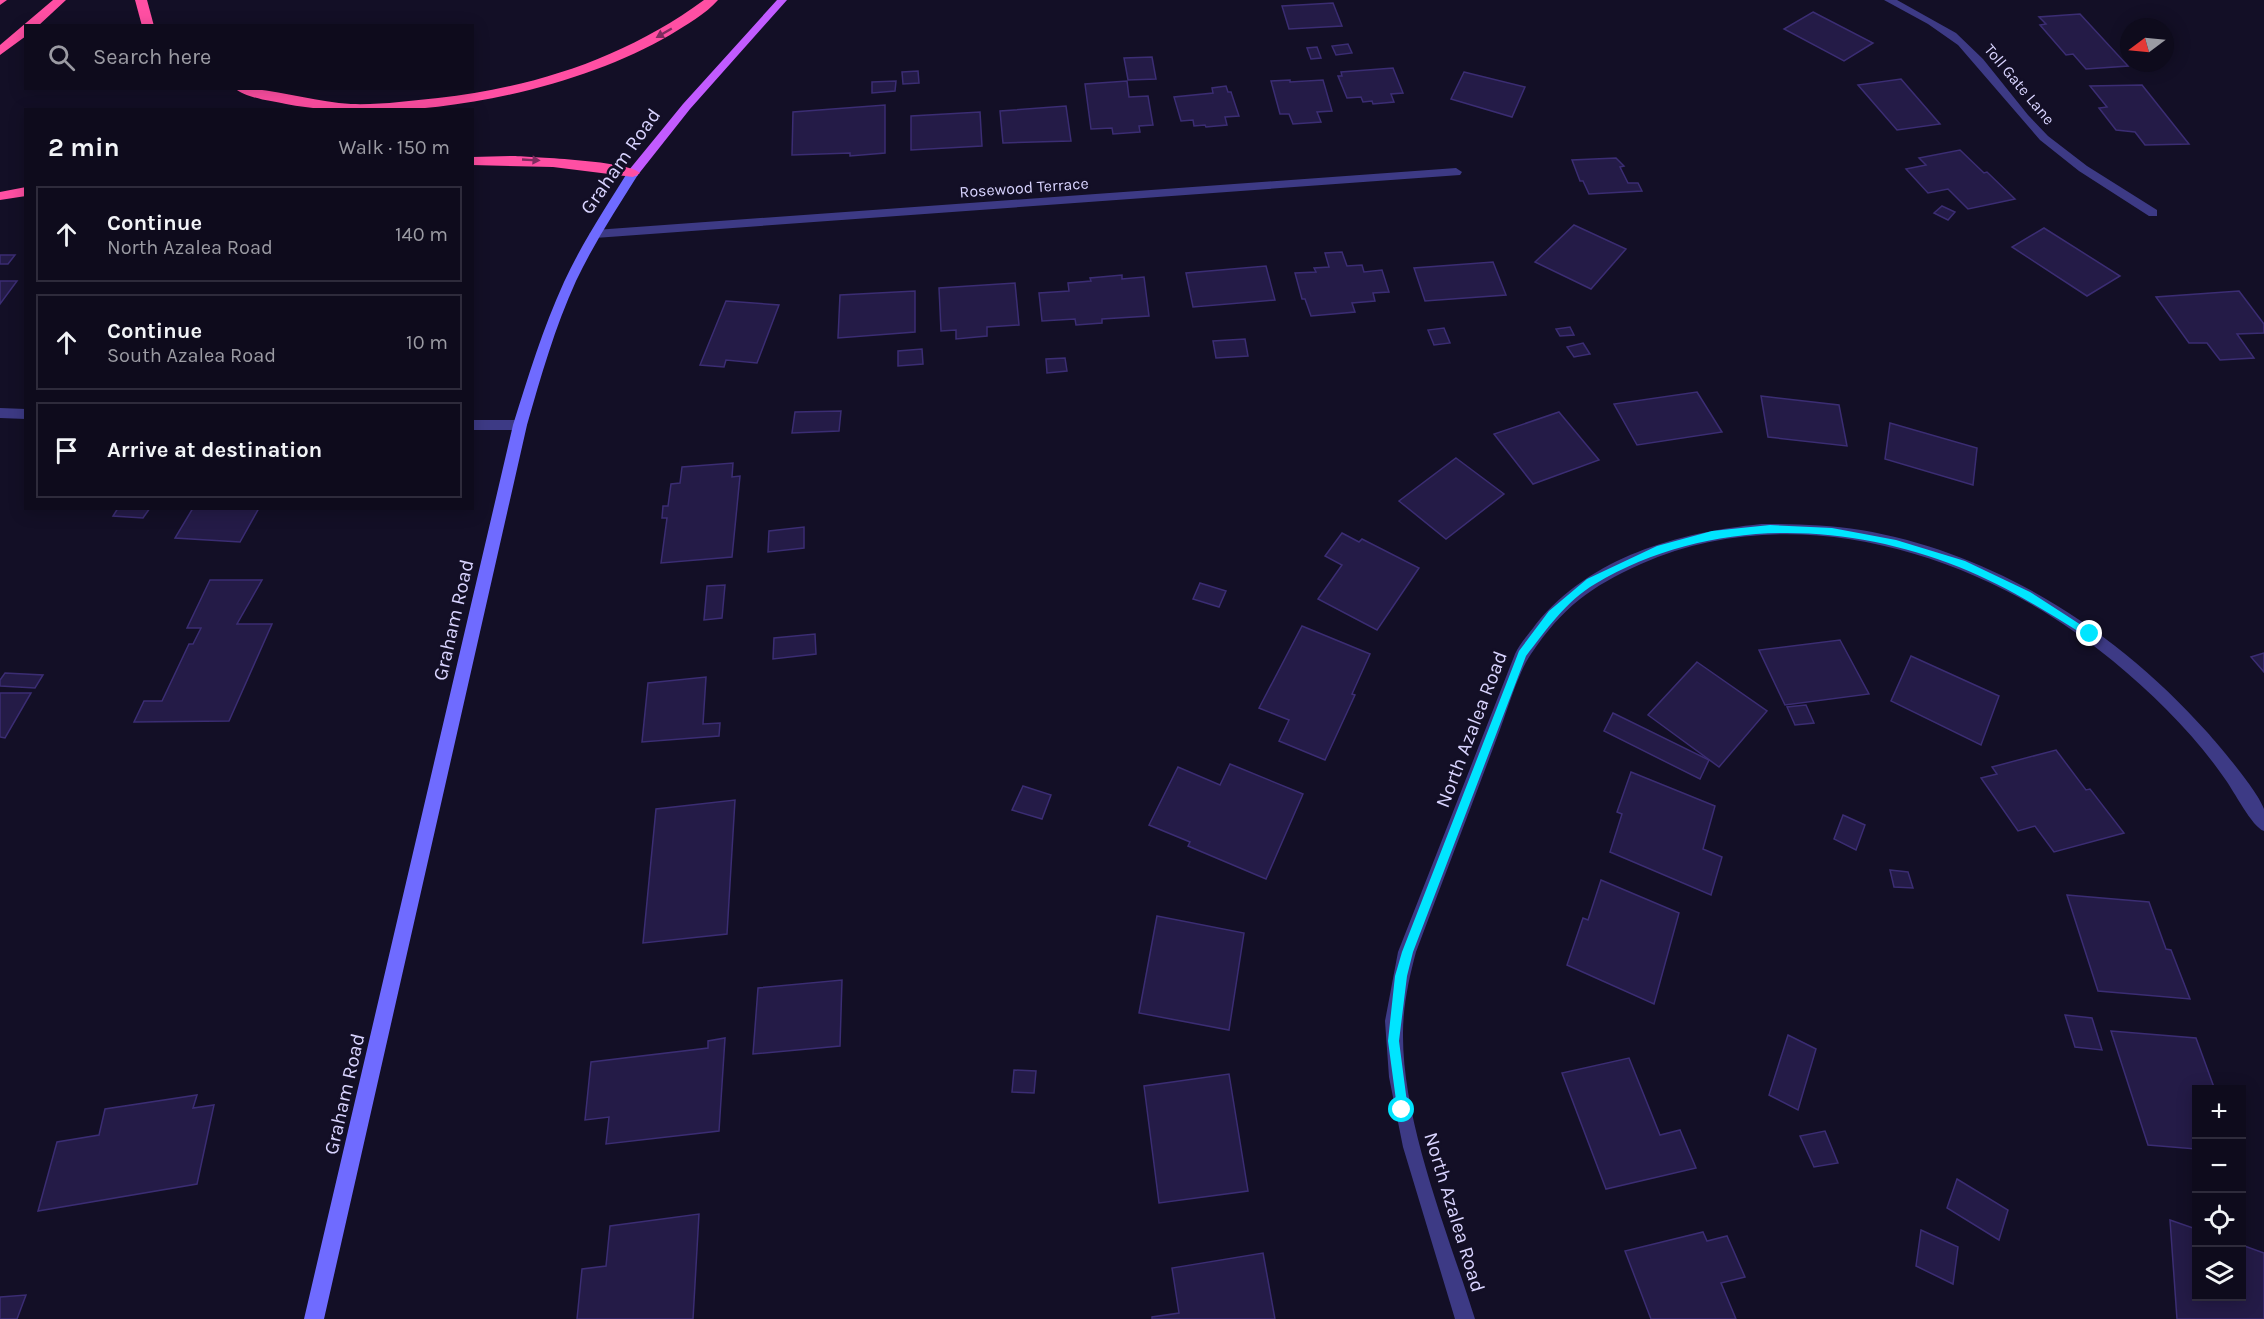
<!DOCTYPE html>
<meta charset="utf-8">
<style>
body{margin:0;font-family:Karla,sans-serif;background:#171425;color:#f1f3f6}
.controls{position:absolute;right:18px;bottom:18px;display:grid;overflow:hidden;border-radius:0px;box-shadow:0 3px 15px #0003}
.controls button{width:54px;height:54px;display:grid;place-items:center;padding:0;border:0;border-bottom:2px solid #2e2b3b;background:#0e0b1c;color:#f1f3f6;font:30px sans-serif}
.compass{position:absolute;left:2120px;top:18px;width:54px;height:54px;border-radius:50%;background:#0e0b1c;box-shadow:0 3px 15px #0003;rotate:254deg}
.stop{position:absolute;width:18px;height:18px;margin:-14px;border:4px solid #00e5ff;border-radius:50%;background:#fff}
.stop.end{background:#00e5ff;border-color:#fff;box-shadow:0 2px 6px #0008}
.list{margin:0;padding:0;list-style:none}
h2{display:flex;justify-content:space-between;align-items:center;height:78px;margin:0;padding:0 24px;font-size:26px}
h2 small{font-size:20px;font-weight:400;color:#9b9ba3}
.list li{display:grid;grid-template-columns:39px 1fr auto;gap:18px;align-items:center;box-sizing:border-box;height:96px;margin:0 12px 12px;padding:0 12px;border:2px solid #2e2b3b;border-radius:0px}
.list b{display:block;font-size:22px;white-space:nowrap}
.list p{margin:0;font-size:20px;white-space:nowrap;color:#9b9ba3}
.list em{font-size:20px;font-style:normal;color:#9b9ba3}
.icon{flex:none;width:33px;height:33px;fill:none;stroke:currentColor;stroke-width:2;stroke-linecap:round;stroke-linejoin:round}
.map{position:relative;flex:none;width:2264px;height:1319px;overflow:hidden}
.search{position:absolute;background:#0e0b1c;box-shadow:0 3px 15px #0003;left:24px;top:24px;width:450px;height:66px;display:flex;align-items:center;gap:15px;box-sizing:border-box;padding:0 21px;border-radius:0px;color:#9b9ba3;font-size:22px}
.panel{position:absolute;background:#0e0b1c;box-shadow:0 3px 15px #0003;left:24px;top:108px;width:450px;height:402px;border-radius:0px}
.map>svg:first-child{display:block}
.building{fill:#241b47;stroke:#3b2d73;stroke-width:1.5}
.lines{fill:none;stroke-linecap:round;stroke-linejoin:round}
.minor{fill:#3d3a85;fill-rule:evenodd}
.secondary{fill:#6f6bff;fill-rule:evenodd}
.primary{fill:#c25bff;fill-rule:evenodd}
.motorway{fill:#ff4fa3;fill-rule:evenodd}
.oneway{fill:#7d2c5e}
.route{fill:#00e5ff}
.labels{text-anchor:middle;stroke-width:5;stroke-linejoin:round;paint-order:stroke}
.far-street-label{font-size:16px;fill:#d9d4ff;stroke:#130f26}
.street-label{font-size:20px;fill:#d9d4ff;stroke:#130f26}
</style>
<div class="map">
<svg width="2264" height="1319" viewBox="0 0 2264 1319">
<rect width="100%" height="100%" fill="#130f26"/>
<!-- building -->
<g class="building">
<path d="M1333,3L1342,26L1289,29L1282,6Z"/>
<path d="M1813,12L1873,43L1844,61L1784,29Z"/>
<path d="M2080,14L2128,66L2086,69L2073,54L2066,55L2040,25L2046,24L2039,17Z"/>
<path d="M1348,44L1352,53L1336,55L1332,46Z"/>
<path d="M1317,47L1321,58L1311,59L1307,48Z"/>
<path d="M1152,57L1156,79L1128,80L1124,58Z"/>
<path d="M1393,68L1403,93L1391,94L1394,102L1373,104L1372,101L1363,102L1361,97L1347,98L1338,76H1342L1341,72Z"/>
<path d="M918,71L919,83L903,84L902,72Z"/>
<path d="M1464,72L1525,87L1512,117L1451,99Z"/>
<path d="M1901,79L1940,124L1897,130L1858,85Z"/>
<path d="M1290,80V82L1323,80L1332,111L1317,112L1321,122L1293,124L1289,114H1280L1271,81Z"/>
<path d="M896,81L895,91L872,93V82Z"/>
<path d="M1127,81L1129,97L1148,96L1153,125L1139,126L1140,132L1113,134L1112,128L1091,129L1085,84Z"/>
<path d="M2142,85L2189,144L2145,145L2135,132L2116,130L2099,108L2107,107L2090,86Z"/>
<path d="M1226,86L1228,92H1231L1239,116L1225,117L1227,125L1206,127L1205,125L1194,126L1193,120L1181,121L1174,97L1213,93L1212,88Z"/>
<path d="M885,105V153L850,156V153L792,155L793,112Z"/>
<path d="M1066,106L1071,141L1003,143L1000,111Z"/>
<path d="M980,112L982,146L911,150V116Z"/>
<path d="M1960,150L1984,173L1987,172L2015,199L1968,209L1948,189L1928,193L1906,169L1926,165L1919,158Z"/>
<path d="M1616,158L1624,166L1620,167L1628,183H1638L1642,191L1589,194L1583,181H1580L1572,160Z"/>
<path d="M1942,206L1955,212L1948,220L1934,213Z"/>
<path d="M1574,225L1626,249L1591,289L1535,262Z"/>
<path d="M2044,228L2120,276L2087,296L2012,247Z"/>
<path d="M1342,252L1347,266L1362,265L1364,272L1382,270L1389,292L1373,293L1375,301L1352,303L1355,312L1311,316L1305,299H1302L1295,273L1316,272L1314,268L1329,267L1325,253Z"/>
<path d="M0,255H15L8,264H0Z"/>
<path d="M1493,262L1506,295L1425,301L1414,268Z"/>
<path d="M1266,266L1275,300L1193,307L1186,273Z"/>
<path d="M1122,275V279L1144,277L1149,316L1102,319V323L1076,325L1075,319L1042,321L1039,293L1069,291L1068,283L1091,281L1090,278Z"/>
<path d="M0,281H17L0,304Z"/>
<path d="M1015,283L1019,325L987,327V336L956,339V330L941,331L939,288Z"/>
<path d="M915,291V332L838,338L840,295Z"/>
<path d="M2239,291L2264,324V333L2237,334L2254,358L2220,360L2207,343H2189L2156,297Z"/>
<path d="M726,301L779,305L757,363L726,360L724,367L700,365Z"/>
<path d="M1570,327L1574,335L1560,336L1556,329Z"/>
<path d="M1444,328L1450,343L1434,345L1428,330Z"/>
<path d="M1245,339L1248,356L1216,358L1213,341Z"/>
<path d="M1583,343L1590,354L1574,357L1567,347Z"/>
<path d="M922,349L923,364L898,366V351Z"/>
<path d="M1065,358L1067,371L1047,373L1046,359Z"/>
<path d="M1697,392L1722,432L1637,445L1614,404Z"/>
<path d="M1761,396L1839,405L1847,446L1768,437Z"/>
<path d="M841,411L839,431L792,433L795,412Z"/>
<path d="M1559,412L1599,460L1533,484L1494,434Z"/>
<path d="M1890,423L1977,448L1973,485L1885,459Z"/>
<path d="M1456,458L1504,494L1446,539L1399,501Z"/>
<path d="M733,463L732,477L740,476L732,557L661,563L667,518H662L663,506H668L671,484L680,483L682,467Z"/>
<path d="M118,508H150L143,518L113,516Z"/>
<path d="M193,508H259L240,542L175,538Z"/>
<path d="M804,527V548L768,552L769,531Z"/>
<path d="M1342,533L1359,542L1362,539L1419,568L1377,630L1318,599L1342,565L1325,556Z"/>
<path d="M210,580H262L237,624H272L229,721L134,722L144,701H162L189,644H193L201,628H187Z"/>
<path d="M1200,583L1226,591L1219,607L1193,599Z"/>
<path d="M725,585L722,618L704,620L707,586Z"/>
<path d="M1302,626L1370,654L1352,694L1355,695L1325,760L1279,741L1289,720L1259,708Z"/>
<path d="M815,634L816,654L773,659L774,638Z"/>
<path d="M1840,640L1869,694L1785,705L1759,650Z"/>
<path d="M2264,653V672L2251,657Z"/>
<path d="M1911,656L1999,696L1981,745L1891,701Z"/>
<path d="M1697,662L1767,711L1719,767L1648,715Z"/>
<path d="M5,673L43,675L35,688L0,686V680Z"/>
<path d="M706,677L703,724L720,723L719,736L642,742L648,683Z"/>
<path d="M0,693H31L5,738L0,737Z"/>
<path d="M1806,705L1814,723L1795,725L1787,707Z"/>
<path d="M1613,713L1709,760L1700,779L1604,731Z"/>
<path d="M2056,750L2086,790L2090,789L2124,833L2054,852L2035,826L2018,831L1981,778L1997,774L1992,767Z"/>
<path d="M1230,764L1303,794L1266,879L1188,846L1190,842L1149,825L1178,767L1220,785Z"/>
<path d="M1631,772L1715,806L1703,849L1722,857L1711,895L1610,852L1622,814L1617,812Z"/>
<path d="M1023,786L1051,795L1042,819L1012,810Z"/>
<path d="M735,800L727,934L643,943L656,809Z"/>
<path d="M1843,815L1865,825L1856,850L1834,839Z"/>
<path d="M1890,870L1908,872L1913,888L1894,887Z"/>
<path d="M1601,880L1679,913L1654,1004L1567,965L1583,918L1588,920Z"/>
<path d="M2067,895L2149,902L2166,949L2171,950L2190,999L2098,991Z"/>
<path d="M1157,916L1244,933L1229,1030L1139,1013Z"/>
<path d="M842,980L840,1046L753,1054L758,988Z"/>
<path d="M2065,1015L2092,1018L2102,1050L2075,1047Z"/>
<path d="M2111,1031L2196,1038L2215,1090H2196V1149L2148,1145Z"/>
<path d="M1788,1035L1816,1049L1798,1110L1769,1095Z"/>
<path d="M725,1038L719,1131L606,1144L609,1117L585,1120L591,1062L708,1048V1041Z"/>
<path d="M1629,1058L1660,1135L1680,1130L1696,1168L1606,1189L1562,1073Z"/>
<path d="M1014,1070L1036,1071L1034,1093L1012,1092Z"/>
<path d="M1229,1074L1248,1191L1159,1203L1144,1086Z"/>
<path d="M197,1095L193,1108L214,1105L197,1184L38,1211L57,1142L99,1135L105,1109Z"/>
<path d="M1825,1131L1838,1163L1814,1167L1800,1136Z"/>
<path d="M1957,1179L2008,1210L1999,1240L1947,1208Z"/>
<path d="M699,1214L693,1319H577L582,1269L606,1266L610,1226Z"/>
<path d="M2170,1220L2196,1229V1296H2242V1245L2264,1253V1319H2177Z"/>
<path d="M1921,1230L1958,1247L1953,1284L1916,1266Z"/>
<path d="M1703,1232L1707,1241L1727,1236L1745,1277L1721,1283L1736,1319H1651L1625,1251Z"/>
<path d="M1263,1253L1275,1319H1152V1317L1179,1313L1172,1268Z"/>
<path d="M26,1295L17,1319H0V1297Z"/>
</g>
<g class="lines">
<!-- minor -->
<g class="minor">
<path d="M1884,0H1897L1956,33L1983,59L2028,115L2048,136L2087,166L2157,210V216H2149L2079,171L2040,140L1958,45L1928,24Z"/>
<path d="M1456,168L1462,172L1460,175L595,238L589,234L595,230Z"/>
<path d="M0,408L26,409V419L0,418Z"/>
<path d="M472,420H520L527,425L520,430H472Z"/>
<path d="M1761,524C1795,524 1828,525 1861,530C1996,553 2117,631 2207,732C2221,748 2257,790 2264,809C2264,815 2264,825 2264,831C2252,827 2234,791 2225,779C2194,734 2155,696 2113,661C1987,556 1798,494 1641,564C1590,587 1563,607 1531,654C1517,674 1505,719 1495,743C1469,813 1442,882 1416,952C1409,978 1403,1006 1403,1033C1402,1122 1448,1233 1475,1319H1455L1403,1147L1389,1077L1385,1021L1398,952L1515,654C1520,643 1529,634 1536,624C1592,556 1677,533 1761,524Z"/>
</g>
<!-- secondary -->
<path class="secondary" d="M633,169L639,173C617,208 594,243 576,281C555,327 541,376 527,425L324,1319H304L513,425C528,377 543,328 564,282C582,243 606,207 629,170Z"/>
<!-- primary -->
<path class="primary" d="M777,0H787L690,109L637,176H629V170L683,104Z"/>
<!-- motorway -->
<g class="motorway">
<path d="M0,0H7L0,5Z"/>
<path d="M53,0H66L38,26H26V36L0,55V45Z"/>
<path d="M135,0H147L154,26H142Z"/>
<path d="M704,0H718C706,14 686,25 670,35C569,94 402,126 286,104C271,101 246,98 234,88C273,88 312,102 351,104C380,105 409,101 438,98C535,87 625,58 704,0Z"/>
<path d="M513,156C534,157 629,161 640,173L633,177L553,167L472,165V157Z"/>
<path d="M26,187V196L0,200V192Z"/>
</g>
</g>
<!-- one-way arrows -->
<defs><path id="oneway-solid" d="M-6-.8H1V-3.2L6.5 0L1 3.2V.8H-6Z" transform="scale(1.5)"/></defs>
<g class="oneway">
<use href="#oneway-solid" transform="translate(664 33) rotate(150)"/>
<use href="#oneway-solid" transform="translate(531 160) rotate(3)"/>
</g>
<!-- route -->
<path class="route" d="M1770,525L1832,528L1896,540L1965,561L2030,592L2095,634L2094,637H2087C2046,611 2004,585 1959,567C1841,520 1706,518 1595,584C1566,601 1546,630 1526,656L1413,952L1407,976L1399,1041L1408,1110L1406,1115H1398L1388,1041L1395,976L1402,952L1519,651L1549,611L1587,579L1657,546L1712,531Z"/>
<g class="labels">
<!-- far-street labels -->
<g class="far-street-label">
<text transform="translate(2020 84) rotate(50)" y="6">Toll Gate Lane</text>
<text transform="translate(1024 187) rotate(-4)" y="6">Rosewood Terrace</text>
</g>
<!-- street labels -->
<g class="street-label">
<text transform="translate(620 161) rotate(-55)" y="7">Graham Road</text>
<text transform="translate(453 620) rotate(-77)" y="7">Graham Road</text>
<text transform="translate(1471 729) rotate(-69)" y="7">North Azalea Road</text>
<text transform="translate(344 1094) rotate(-77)" y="7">Graham Road</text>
<text transform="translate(1455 1212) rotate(73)" y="7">North Azalea Road</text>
</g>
</g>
</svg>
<div class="controls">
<button>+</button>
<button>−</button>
<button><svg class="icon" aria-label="locate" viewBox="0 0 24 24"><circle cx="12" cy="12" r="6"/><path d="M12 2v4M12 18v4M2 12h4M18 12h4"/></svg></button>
<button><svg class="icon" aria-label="layers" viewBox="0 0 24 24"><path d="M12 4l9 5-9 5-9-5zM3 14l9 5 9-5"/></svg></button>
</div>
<svg class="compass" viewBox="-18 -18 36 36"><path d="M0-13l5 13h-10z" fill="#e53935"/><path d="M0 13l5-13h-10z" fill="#9b9ba3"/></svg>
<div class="stop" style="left:1402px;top:1110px"></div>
<div class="stop end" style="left:2090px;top:634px"></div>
<div class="search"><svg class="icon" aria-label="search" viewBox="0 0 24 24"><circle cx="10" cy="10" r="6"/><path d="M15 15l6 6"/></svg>Search here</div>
<section class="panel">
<h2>2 min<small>Walk · 150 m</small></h2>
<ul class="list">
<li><svg class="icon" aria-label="ahead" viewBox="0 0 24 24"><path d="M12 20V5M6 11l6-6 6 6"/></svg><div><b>Continue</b><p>North Azalea Road</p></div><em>140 m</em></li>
<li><svg class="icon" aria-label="ahead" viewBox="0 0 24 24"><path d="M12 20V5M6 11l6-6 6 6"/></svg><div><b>Continue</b><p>South Azalea Road</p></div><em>10 m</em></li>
<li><svg class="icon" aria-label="arrive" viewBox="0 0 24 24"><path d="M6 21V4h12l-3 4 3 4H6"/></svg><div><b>Arrive at destination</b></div></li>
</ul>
</section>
</div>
